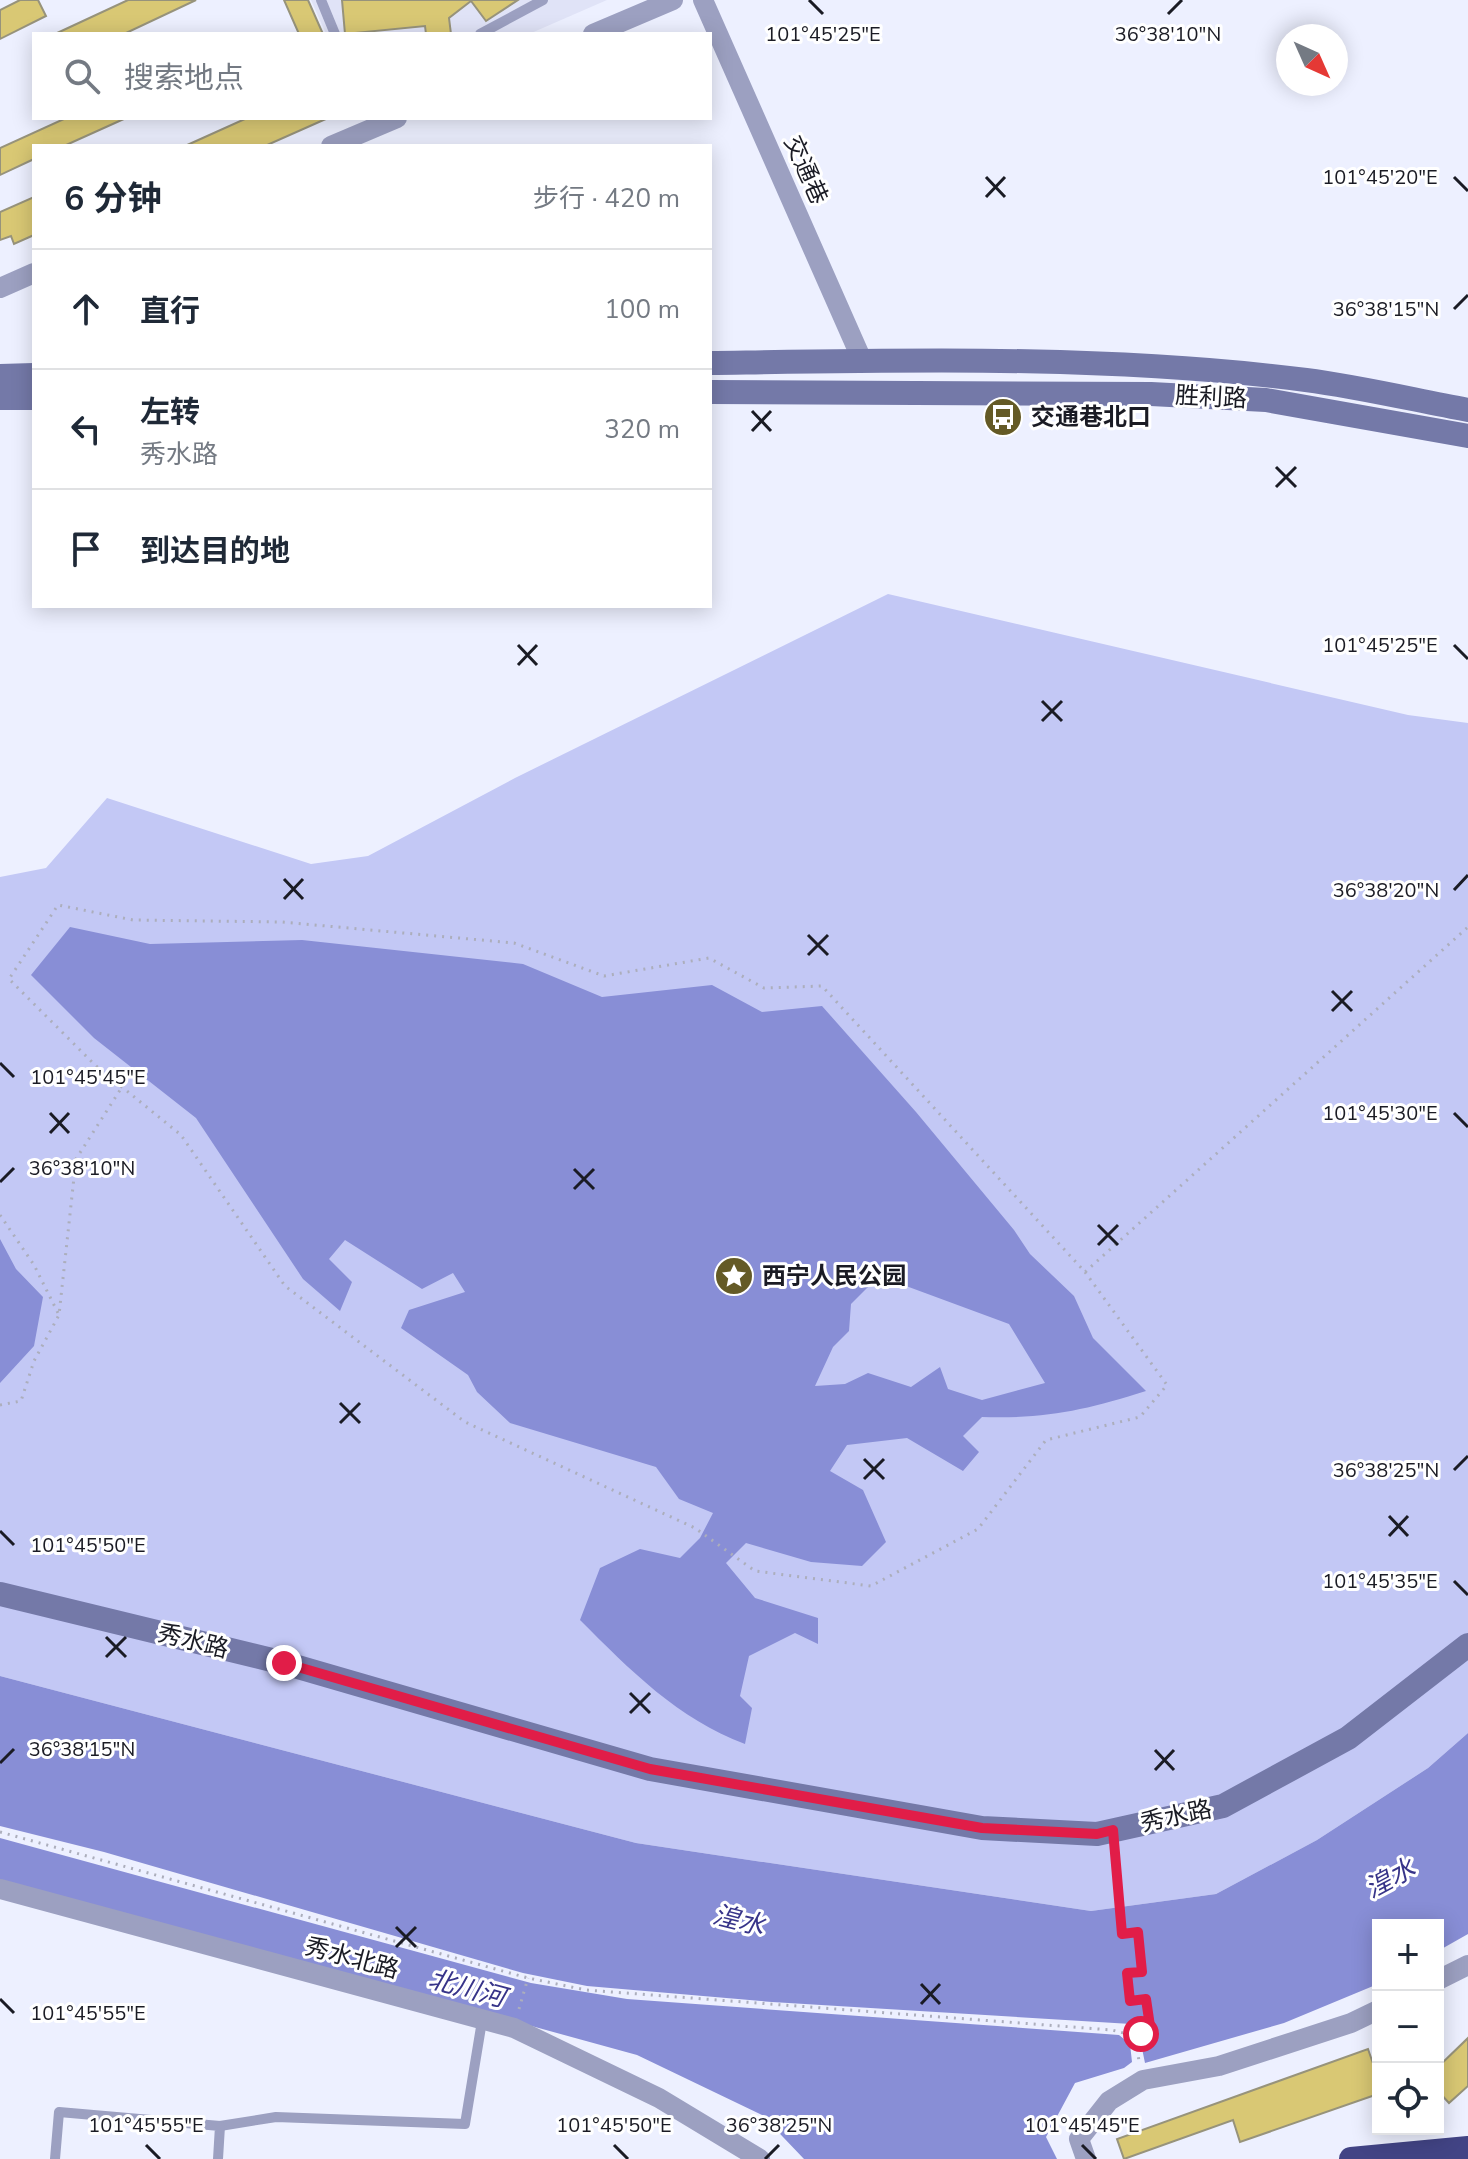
<!DOCTYPE html>
<html lang="zh">
<meta charset="utf-8">
<style>
body{margin:0;font-family:"Nunito Sans","Noto Sans SC",sans-serif;background:#f6f6f7;color:#1f2937}
.controls{position:absolute;right:24px;bottom:24px;display:grid;overflow:hidden;border-radius:0px;box-shadow:0 4px 20px #0003}
.controls button{width:72px;height:72px;display:grid;place-items:center;padding:0;border:0;border-bottom:2px solid #e0e1e3;background:#fff;color:#1f2937;font:40px sans-serif}
.compass{position:absolute;left:1276px;top:24px;width:72px;height:72px;border-radius:50%;background:#fff;box-shadow:0 4px 20px #0003;rotate:135deg}
.stop{position:absolute;width:24px;height:24px;margin:-18px;border:6px solid #e11d48;border-radius:50%;background:#fff}
.stop.end{background:#e11d48;border-color:#fff;box-shadow:0 2px 8px #0008}
.list{margin:0;padding:0;list-style:none}
h2{display:flex;justify-content:space-between;align-items:center;height:104px;margin:0;padding:0 32px;font-size:34px}
h2 small{font-size:26px;font-weight:400;color:#747a83}
.list li{display:grid;grid-template-columns:52px 1fr auto;gap:24px;align-items:center;box-sizing:border-box;height:120px;padding:0 32px;border-top:2px solid #e0e1e3}
.list b{display:block;font-size:30px;white-space:nowrap}
.list p{margin:0;font-size:26px;white-space:nowrap;color:#747a83}
.list em{font-size:26px;font-style:normal;color:#747a83}
.icon{flex:none;width:44px;height:44px;fill:none;stroke:currentColor;stroke-width:2;stroke-linecap:round;stroke-linejoin:round}
.map{position:relative;flex:none;width:1468px;height:2159px;overflow:hidden}
.search{position:absolute;background:#fff;box-shadow:0 4px 20px #0003;left:32px;top:32px;width:680px;height:88px;display:flex;align-items:center;gap:20px;box-sizing:border-box;padding:0 28px;border-radius:0px;color:#747a83;font-size:30px}
.panel{position:absolute;background:#fff;box-shadow:0 4px 20px #0003;left:32px;top:144px;width:680px;height:464px;border-radius:0px}
.map>svg:first-child{display:block}
.built{fill:#e0e3f7}
.green{fill:#c3c8f5}
.water{fill:#888ed6;fill-rule:evenodd}
.building{fill:#d9c874;stroke:#97937b;stroke-width:2}
.lines{fill:none;stroke-linecap:round;stroke-linejoin:round}
.path{stroke:#acaebc;stroke-width:3;stroke-dasharray:2 6;stroke-linecap:butt}
.lane{stroke:#9ca0c1;stroke-width:10}
.street{stroke:#9ca0c1;stroke-width:20}
.secondary{stroke:#7479a8;stroke-width:24}
.highway{stroke:#424485;stroke-width:24}
.route{stroke:#e11d48;stroke-width:10}
.ticks{fill:none;stroke:#1a1b24;stroke-width:3}
.labels{text-anchor:middle;stroke-width:6;stroke-linejoin:round;paint-order:stroke}
.street-label{font-size:24px;fill:#1a1b24;stroke:#fff}
.poi-label{font-size:24px;font-weight:bold;fill:#1a1b24;stroke:#fff;text-anchor:start}
.water-label{font-size:26px;font-style:italic;fill:#373489;stroke:#fff}
.ticks-label{font-size:20px;text-anchor:middle;fill:#1a1b24;stroke:#fff;stroke-width:6;stroke-linejoin:round;paint-order:stroke}
</style>
<div class="map">
<svg width="1468" height="2159" viewBox="0 0 1468 2159">
<rect width="100%" height="100%" fill="#edf0ff"/>
<!-- built -->
<path class="built" d="M311,0H607L529,34H326Z"/>
<!-- green -->
<path class="green" d="M888,594L1408,715L1468,723V1733L1428,1768L1317,1840L1216,1894L1091,1911L636,1843L0,1676V877L46,868L107,798L311,864L368,856L515,778Z"/>
<!-- water -->
<g class="water">
<path d="M70,927L150,944L302,940L523,964L602,997L712,985L762,1012L822,1006L916,1112L1014,1230L1030,1254L1074,1296L1093,1338L1146,1391C1086,1410 1046,1419 982,1417L963,1436L979,1452L963,1471L907,1438L847,1445L830,1471L863,1490L886,1542L862,1566L811,1562L746,1543L726,1563L755,1598L818,1618V1644L795,1633L749,1656L740,1696L752,1708L745,1744C678,1719 630,1670 580,1620L600,1568L640,1549L680,1558L700,1538L713,1513L679,1499L656,1467L510,1423L477,1392L468,1375L401,1328L409,1310L465,1292L453,1273L422,1289L345,1240L329,1259L352,1282L340,1311L303,1279L196,1118L94,1038L31,975ZM879,1276L1009,1324L1045,1383L982,1400L948,1389L940,1367L911,1387L868,1373L845,1384L815,1386L833,1347L849,1331L851,1304Z"/>
<path d="M0,1239L16,1269L43,1297L34,1346L0,1383Z"/>
<path d="M0,1676L636,1843L1091,1911L1216,1894L1317,1840L1428,1768L1468,1733V1934L1438,1951V1925H1378V1984L1284,2023L1145,2063L1138,2029L1131,2024L772,2002L587,1986L523,1973L104,1852L0,1826Z"/>
<path d="M0,1838L531,1983L627,1999L1119,2035L1130,2044L1132,2062L1124,2068L1075,2083L1046,2137L1057,2159H804L762,2115L637,2055L0,1880Z"/>
</g>
<!-- building -->
<g class="building">
<path d="M20,0H38L46,16L0,39V10Z"/>
<path d="M128,0H196L124,34H55Z"/>
<path d="M284,0H308L323,34H299Z"/>
<path d="M342,0H518L486,21L471,1L449,18L451,34H426L425,26L345,34Z"/>
<path d="M66,118H126L64,146H34V159L0,175V148Z"/>
<path d="M247,118H328L265,146H185Z"/>
<path d="M34,197V235L14,244L11,236L0,240V212Z"/>
<path d="M1468,2038V2086L1449,2103L1438,2091V2067Z"/>
<path d="M1368,2049L1378,2078V2094L1240,2142L1233,2120L1124,2159L1117,2139Z"/>
</g>
<g class="lines">
<!-- path -->
<g class="path">
<path d="M0,1215L34,1265L59,1315"/>
<path d="M1085,1272L1167,1385L1140,1417L1046,1440L978,1529L871,1586L755,1571L695,1528L465,1422L285,1286L181,1135L95,1065L9,979L58,905L133,920L282,922L514,943L604,976L709,958L764,988L822,986L1085,1272L1468,927"/>
<path d="M0,1405L21,1401L34,1361L59,1315L76,1159L122,1087"/>
<path d="M0,1832L528,1978L586,1990L1112,2030L1135,2036"/>
<path d="M1115,1850L1122,1934L1138,1932L1142,1972L1127,1973L1130,2001L1146,1999L1151,2033L1135,2036L1139,2061"/>
<path d="M519,2009L528,1978"/>
</g>
<!-- lane -->
<g class="lane">
<path d="M321,0L335,34"/>
<path d="M480,34L543,0"/>
<path d="M220,2126L276,2117L465,2124L482,2021"/>
<path d="M55,2159L59,2112L220,2126L218,2159"/>
</g>
<!-- street -->
<g class="street">
<path d="M703,0L862,360"/>
<path d="M593,34L673,0"/>
<path d="M331,146L397,118"/>
<path d="M0,288L34,273"/>
<path d="M0,1889L514,2028L659,2098L760,2159"/>
<path d="M1438,1980L1468,1965"/>
<path d="M1086,2159L1079,2139L1109,2101L1143,2080L1219,2066L1351,2023L1378,2010"/>
</g>
<!-- secondary -->
<g class="secondary">
<path d="M710,363C908,360 1110,355 1306,380C1360,387 1414,400 1468,410"/>
<path d="M0,376L34,375"/>
<path d="M710,392L1151,394L1266,400L1468,436"/>
<path d="M0,398H34"/>
<path d="M0,1594L284,1663L650,1769L982,1828L1097,1834L1223,1806L1348,1738L1468,1645"/>
</g>
<!-- highway -->
<path class="highway" d="M1351,2159L1468,2148"/>
</g>
<g class="lines">
<!-- route -->
<path class="route" d="M284,1663L650,1769L982,1828L1097,1834L1113,1830L1122,1934L1138,1932L1142,1972L1127,1973L1130,2001L1146,1999L1151,2033L1141,2034"/>
</g>
<!-- ticks -->
<path class="ticks" d="M809,0L823,14M1168,14L1182,0M986,177L1005,197M1454,177L1468,191M986,197L1005,177M1454,309L1468,295M752,411L771,431M752,431L771,411M1276,467L1296,487M1276,487L1296,467M518,645L537,665M1454,645L1468,659M518,665L537,645M1042,701L1062,721M1042,721L1062,701M284,879L303,899M1454,890L1468,875M284,899L303,879M808,935L828,955M808,955L828,935M1332,991L1352,1011M1332,1011L1352,991M0,1063L14,1077M50,1113L69,1133M1454,1113L1468,1127M50,1133L69,1113M574,1169L594,1189M0,1182L14,1168M574,1189L594,1169M1098,1225L1118,1245M1098,1245L1118,1225M340,1403L360,1423M340,1423L360,1403M864,1459L884,1479M1454,1470L1468,1456M864,1479L884,1459M1389,1516L1408,1536M0,1531L14,1545M1389,1536L1408,1516M1454,1581L1468,1595M106,1637L126,1657M106,1657L126,1637M630,1693L650,1713M630,1713L650,1693M1155,1750L1174,1770M0,1763L14,1749M1155,1770L1174,1750M396,1927L416,1947M396,1947L416,1927M921,1984L940,2004M0,1999L14,2013M921,2004L940,1984M146,2145L160,2159M614,2145L628,2159M1082,2145L1096,2159M765,2159L779,2145"/>
<!-- icons -->
<defs>
<symbol id="bus-disc" viewBox="-11 -11 22 22"><circle r="9.5" fill="#645a26" stroke="#fff"/><path d="M-5-6H5V4H4V6H2V4H-2V6H-4V4H-5ZM-3.5-4V0h7V-4ZM-3.5 1.2v1.5H-2V1.2ZM2 1.2v1.5H3.5V1.2Z" fill="#fff"/></symbol>
<symbol id="sight-disc" viewBox="-11 -11 22 22"><circle r="9.5" fill="#645a26" stroke="#fff"/><path d="M0-6L1.8-2.2L6-1.7L2.9 1.2L3.7 5.4L0 3.3L-3.7 5.4L-2.9 1.2L-6-1.7L-1.8-2.2Z" fill="#fff"/></symbol>
</defs>
<g fill-rule="evenodd">
<use href="#bus-disc" x="981" y="395" width="44" height="44"/>
<use href="#sight-disc" x="712" y="1254" width="44" height="44"/>
</g>
<g class="labels">
<!-- street labels -->
<g class="street-label">
<text transform="translate(806 170) rotate(66)" y="8">交通巷</text>
<text transform="translate(1211 397) rotate(3)" y="8">胜利路</text>
<text transform="translate(193 1641) rotate(14)" y="8">秀水路</text>
<text transform="translate(1176 1816) rotate(-12)" y="8">秀水路</text>
<text transform="translate(352 1958) rotate(15)" y="8">秀水北路</text>
</g>
<!-- poi labels -->
<g class="poi-label">
<text x="1031" y="425">交通巷北口</text>
<text x="762" y="1284">西宁人民公园</text>
</g>
<!-- water labels -->
<g class="water-label">
<text transform="translate(1390 1878) rotate(-28)" y="9">湟水</text>
<text transform="translate(739 1920) rotate(14)" y="9">湟水</text>
<text transform="translate(467 1988) rotate(15)" y="9">北川河</text>
</g>
</g>
<g class="ticks-label">
<text x="823" y="41">101°45'25"E</text>
<text x="1168" y="41">36°38'10"N</text>
<text x="1380" y="184">101°45'20"E</text>
<text x="1386" y="316">36°38'15"N</text>
<text x="1380" y="652">101°45'25"E</text>
<text x="1386" y="897">36°38'20"N</text>
<text x="88" y="1084">101°45'45"E</text>
<text x="1380" y="1120">101°45'30"E</text>
<text x="82" y="1175">36°38'10"N</text>
<text x="1386" y="1477">36°38'25"N</text>
<text x="88" y="1552">101°45'50"E</text>
<text x="1380" y="1588">101°45'35"E</text>
<text x="82" y="1756">36°38'15"N</text>
<text x="88" y="2020">101°45'55"E</text>
<text x="146" y="2132">101°45'55"E</text>
<text x="614" y="2132">101°45'50"E</text>
<text x="779" y="2132">36°38'25"N</text>
<text x="1082" y="2132">101°45'45"E</text>
</g>
</svg>
<div class="controls">
<button>+</button>
<button>−</button>
<button><svg class="icon" aria-label="locate" viewBox="0 0 24 24"><circle cx="12" cy="12" r="6"/><path d="M12 2v4M12 18v4M2 12h4M18 12h4"/></svg></button>
</div>
<svg class="compass" viewBox="-18 -18 36 36"><path d="M0-13l5 13h-10z" fill="#e53935"/><path d="M0 13l5-13h-10z" fill="#747a83"/></svg>
<div class="stop" style="left:1141px;top:2034px"></div>
<div class="stop end" style="left:284px;top:1663px"></div>
<div class="search"><svg class="icon" aria-label="search" viewBox="0 0 24 24"><circle cx="10" cy="10" r="6"/><path d="M15 15l6 6"/></svg>搜索地点</div>
<section class="panel">
<h2>6 分钟<small>步行 · 420 m</small></h2>
<ul class="list">
<li><svg class="icon" aria-label="ahead" viewBox="0 0 24 24"><path d="M12 20V5M6 11l6-6 6 6"/></svg><div><b>直行</b></div><em>100 m</em></li>
<li><svg class="icon" aria-label="left" viewBox="0 0 24 24"><path d="M17 20v-9H6M10 6l-5 5 5 5"/></svg><div><b>左转</b><p>秀水路</p></div><em>320 m</em></li>
<li><svg class="icon" aria-label="arrive" viewBox="0 0 24 24"><path d="M6 21V4h12l-3 4 3 4H6"/></svg><div><b>到达目的地</b></div></li>
</ul>
</section>
</div>
